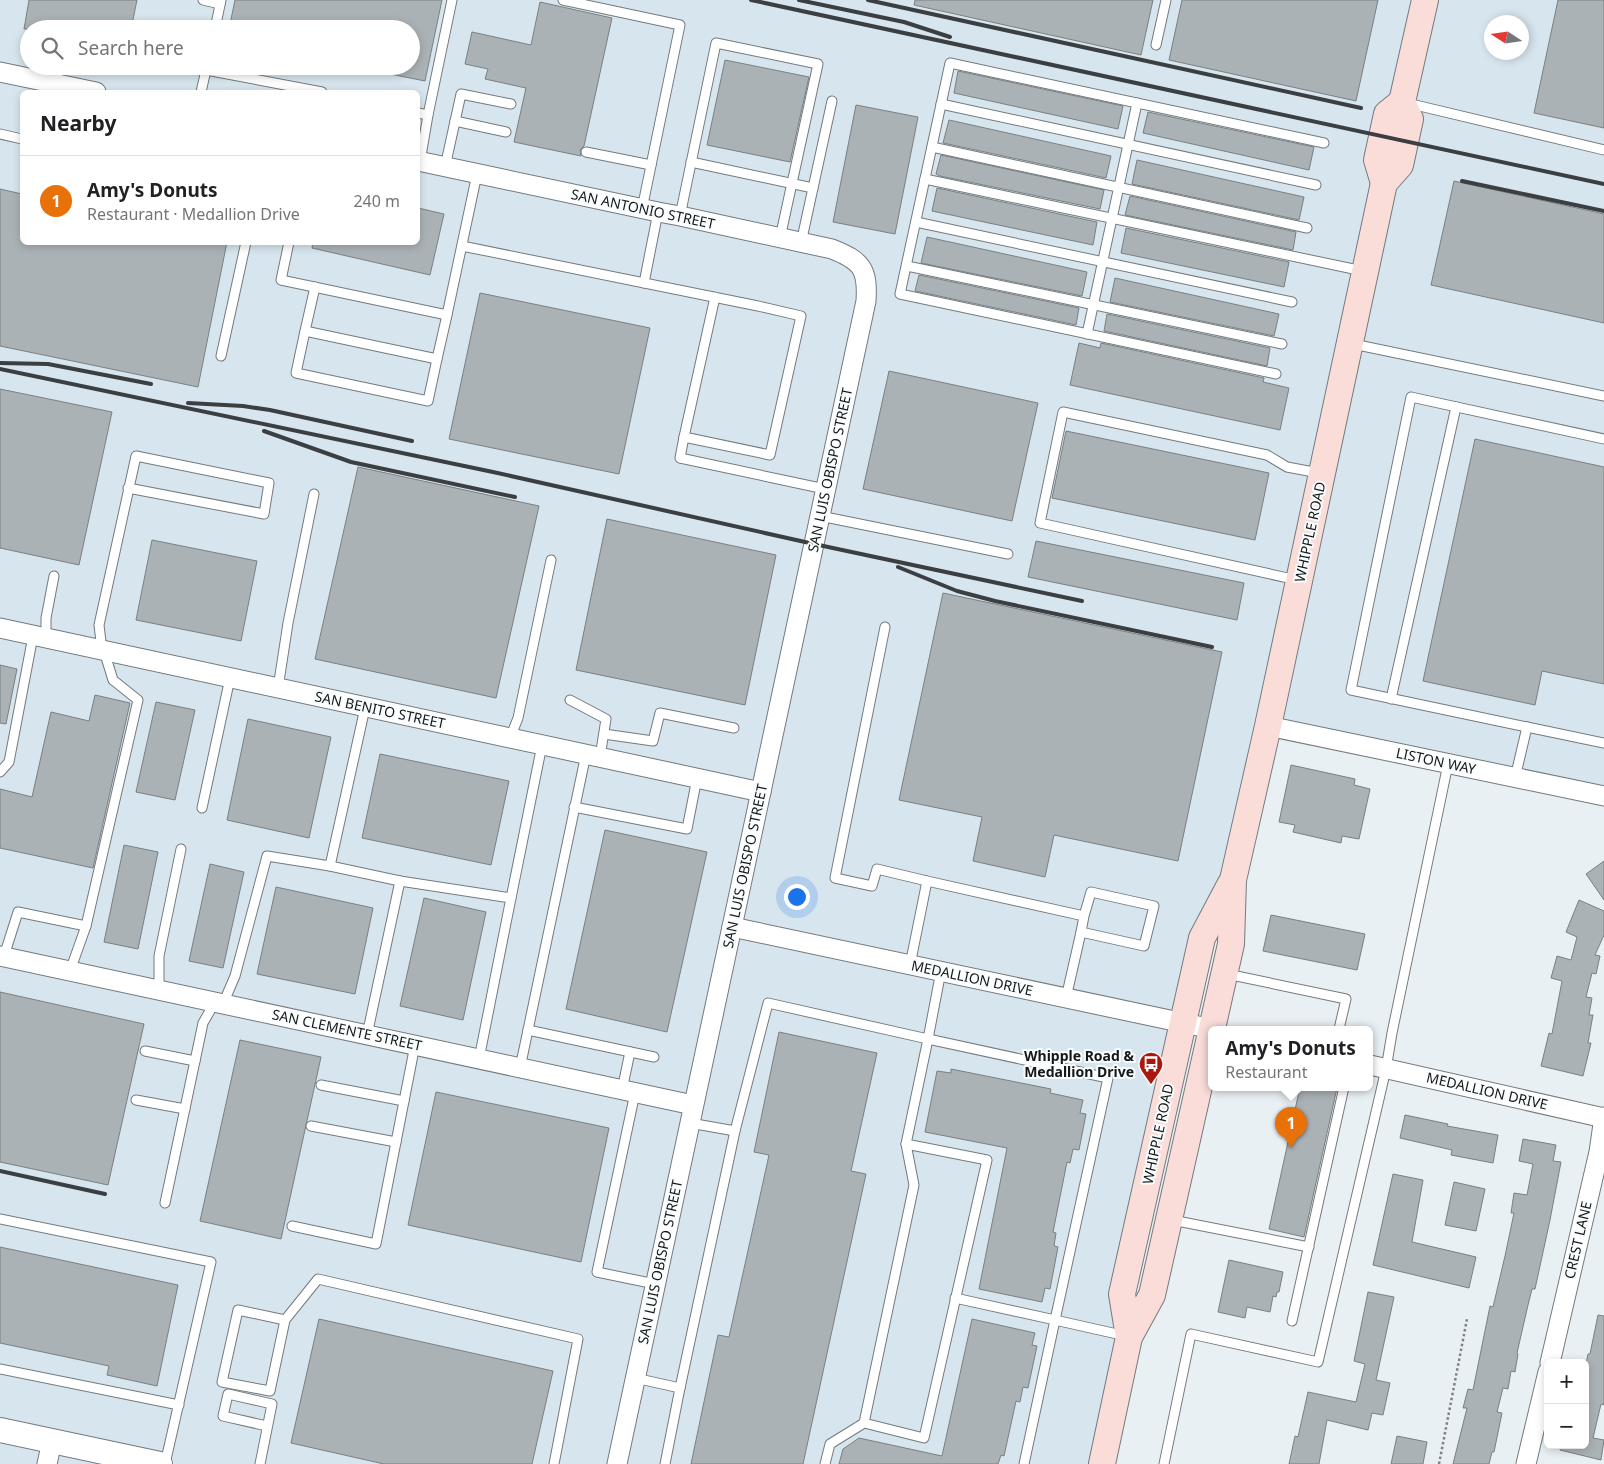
<!DOCTYPE html>
<meta charset="utf-8">
<style>
body{margin:0;font-family:"Noto Sans",sans-serif;background:#f6f6f6;color:#202124}
.controls{position:absolute;right:15px;bottom:15px;display:grid;overflow:hidden;border-radius:8px;box-shadow:0 2px 8px #0003}
.controls button{width:45px;height:45px;display:grid;place-items:center;padding:0;border:0;border-bottom:1px solid #e0e0e0;background:#fff;color:#202124;font:25px sans-serif}
.compass{position:absolute;left:1484px;top:15px;width:45px;height:45px;border-radius:50%;background:#fff;box-shadow:0 2px 8px #0003;rotate:282deg}
.you{position:absolute;left:796px;top:896px;width:18px;height:18px;margin:-12px;border:4px solid #fff;border-radius:50%;background:#1a73e8;box-shadow:0 0 0 8px #1a73e833}
.badge{display:grid;place-items:center;width:32px;height:32px;border-radius:50%;background:#b45309;color:#fff;font-size:16px;font-weight:700}
.pin{position:absolute;translate:-50% -41px;filter:drop-shadow(0 1px 2px #0008)}
.pin::after{content:'';position:absolute;top:26px;width:18px;height:15px;background:inherit;clip-path:polygon(0 0,100% 0,50% 100%)}
.popup{position:absolute;left:1208px;top:1026px;width:165px;height:65px;box-sizing:border-box;display:grid;place-content:center;border-radius:8px;background:#fff;filter:drop-shadow(0 1px 4px #0005);font-size:16px;white-space:nowrap;color:#757577}
.popup b{font-size:19px;color:#202124}
.popup::after{content:'';position:absolute;left:50%;top:100%;margin-left:-10px;border:10px solid transparent;border-top-color:#fff}
.list{margin:0;padding:0;list-style:none}
h2{display:flex;justify-content:space-between;align-items:center;height:65px;margin:0;padding:0 20px;font-size:21px}
h2 small{font-size:16px;font-weight:400;color:#757577}
.list li{display:grid;grid-template-columns:32px 1fr auto;gap:15px;align-items:center;box-sizing:border-box;height:90px;padding:0 20px;border-top:1px solid #e0e0e0}
.list b{display:block;font-size:19px;white-space:nowrap}
.list p{margin:0;font-size:16px;white-space:nowrap;color:#757577}
.list em{font-size:16px;font-style:normal;color:#757577}
.icon{flex:none;width:28px;height:28px;fill:none;stroke:currentColor;stroke-width:2;stroke-linecap:round;stroke-linejoin:round}
.map{position:relative;flex:none;width:1604px;height:1464px;overflow:hidden}
.search{position:absolute;background:#fff;box-shadow:0 2px 8px #0003;left:20px;top:20px;width:400px;height:55px;display:flex;align-items:center;gap:12px;box-sizing:border-box;padding:0 18px;border-radius:28px;color:#757577;font-size:19px}
.panel{position:absolute;background:#fff;box-shadow:0 2px 8px #0003;left:20px;top:90px;width:400px;height:155px;border-radius:8px}
.map>svg:first-child{display:block}
.built{fill:#d7e5ee;fill-rule:evenodd}
.building{fill:#abb2b6;stroke:#798083}
.lines{fill:none;stroke-linecap:round;stroke-linejoin:round}
.service-casing{stroke:#747a7e;stroke-width:11}
.minor-casing{stroke:#747a7e;stroke-width:21}
.tertiary-casing{stroke:#747a7e;stroke-width:26}
.secondary-casing{stroke:#747a7e;stroke-width:28}
.path{stroke:#7c8183;stroke-width:2.5;stroke-dasharray:2.5 2.5;stroke-linecap:butt}
.service{stroke:#fff;stroke-width:9}
.minor{stroke:#fff;stroke-width:19}
.tertiary{stroke:#fff;stroke-width:24}
.secondary{stroke:#faddd9;stroke-width:26}
.rail{stroke:#3b3f41;stroke-width:4}
.labels{text-anchor:middle;stroke-width:4;stroke-linejoin:round;paint-order:stroke}
.street-label{font-size:14px;fill:#151819;stroke:#fafdfe}
.poi-label{font-size:14px;font-weight:bold;fill:#151819;stroke:#fafdfe;text-anchor:end}
</style>
<div class="map">
<svg width="1604" height="1464" viewBox="0 0 1604 1464">
<rect width="100%" height="100%" fill="#e9f0f4"/>
<!-- built -->
<path class="built" d="M0,0H1604V796L1268,726L1202,938L1102,1464H0ZM1492,22H1522V52H1492ZM29,29H411V66H29ZM22,92H418V242H22Z"/>
<!-- building -->
<g class="building">
<path d="M29,0H137L131,29H24Z"/>
<path d="M235,0H442L425,81L380,72V66H411V29H229Z"/>
<path d="M915,0H1153L1141,55L914,5Z"/>
<path d="M1182,0H1378L1356,101L1169,60Z"/>
<path d="M1558,0H1604V128L1534,113Z"/>
<path d="M540,2L612,18L584,146L580,150L581,156L514,142L526,88L485,79L488,69L465,64L472,32L531,45Z"/>
<path d="M725,60L809,77L790,162L707,145Z"/>
<path d="M958,71L1123,106L1118,129L954,93Z"/>
<path d="M856,105L918,117L895,234L833,222Z"/>
<path d="M1148,112L1314,147L1309,170L1143,133Z"/>
<path d="M949,120L1111,156L1106,178L943,143Z"/>
<path d="M941,155L1104,190L1100,209L940,176L936,174Z"/>
<path d="M1137,160L1304,197L1299,220L1132,184Z"/>
<path d="M1454,181L1604,214V323L1431,285Z"/>
<path d="M937,188L1097,222L1093,245L932,211Z"/>
<path d="M0,189L22,194V242H227L198,387L0,346Z"/>
<path d="M1130,196L1296,232L1293,250L1125,215Z"/>
<path d="M418,208L444,214L430,275L312,248L313,242H418Z"/>
<path d="M1126,228L1289,262L1284,287L1121,253Z"/>
<path d="M927,237L1087,272L1082,296L921,263Z"/>
<path d="M919,275L1079,308L1076,325L915,291Z"/>
<path d="M1115,278L1279,314L1274,336L1110,302Z"/>
<path d="M480,293L650,328L619,474L449,439Z"/>
<path d="M1107,314L1270,348L1267,366L1104,331Z"/>
<path d="M1079,343L1100,348L1101,343L1264,378L1263,382L1289,388L1280,430L1070,385Z"/>
<path d="M889,371L1038,403L1012,521L863,489Z"/>
<path d="M0,389L112,412L79,565L0,548Z"/>
<path d="M1066,431L1269,473L1255,540L1052,498Z"/>
<path d="M1475,439L1604,467V684L1542,671L1535,705L1423,681Z"/>
<path d="M358,467L539,506L496,698L315,659Z"/>
<path d="M607,519L776,555L745,705L576,670Z"/>
<path d="M152,540L257,561L241,641L136,620Z"/>
<path d="M1036,541L1244,583L1237,620L1028,577Z"/>
<path d="M943,593L1222,652L1178,861L1054,835L1045,877L973,861L982,817L899,800Z"/>
<path d="M0,665L17,669L6,724L0,723Z"/>
<path d="M95,695L130,703L93,868L0,848V789L32,797L51,712L89,721Z"/>
<path d="M156,702L195,710L175,800L136,792Z"/>
<path d="M248,719L331,737L309,838L227,820Z"/>
<path d="M380,754L509,781L491,865L362,838Z"/>
<path d="M1291,765L1355,779L1354,785L1370,789L1359,839L1342,836L1341,843L1293,832L1295,825L1279,822Z"/>
<path d="M605,830L707,852L667,1032L566,1009Z"/>
<path d="M124,845L158,852L138,949L104,942Z"/>
<path d="M1604,861V900L1586,874Z"/>
<path d="M210,864L244,872L223,968L189,961Z"/>
<path d="M276,887L373,908L355,994L257,974Z"/>
<path d="M424,898L486,912L463,1020L400,1006Z"/>
<path d="M1579,900L1604,911V935L1595,955L1600,956L1596,974L1592,973L1586,997L1592,998L1589,1015H1593L1588,1043H1591L1583,1076L1541,1066L1549,1033L1552,1034L1562,981L1551,978L1557,956L1571,960L1577,937L1566,932Z"/>
<path d="M1271,915L1365,934L1357,970L1263,951Z"/>
<path d="M0,992L144,1024L108,1185L0,1162Z"/>
<path d="M779,1032L877,1053L851,1171L866,1174L803,1464H691L718,1335L729,1337L769,1155L754,1152Z"/>
<path d="M240,1040L321,1057L281,1239L200,1221Z"/>
<path d="M951,1069L1051,1089L1050,1093L1083,1100L1080,1113L1086,1114L1079,1150L1073,1149L1070,1163L1067,1162L1053,1232L1056,1233L1054,1246L1058,1247L1050,1289L1045,1288L1042,1302L979,1289L1007,1148L925,1132L937,1071L951,1073Z"/>
<path d="M1300,1087H1329L1337,1088L1304,1237L1269,1229Z"/>
<path d="M436,1092L609,1128L581,1262L408,1225Z"/>
<path d="M1405,1115L1448,1124L1447,1126L1498,1135L1493,1163L1451,1155L1452,1150L1400,1138Z"/>
<path d="M1523,1139L1556,1145L1553,1161L1561,1162L1550,1220L1535,1289H1532L1528,1305L1517,1353L1518,1354L1515,1372L1511,1371L1508,1389L1503,1388L1497,1412L1502,1413L1494,1452H1492L1489,1464H1453L1467,1408H1463L1468,1389L1473,1390L1490,1306L1493,1307L1505,1256L1514,1213H1511L1514,1193L1527,1195L1533,1164L1519,1161Z"/>
<path d="M1393,1174L1423,1180L1412,1242L1476,1257L1469,1288L1373,1265Z"/>
<path d="M1454,1182L1485,1189L1476,1231L1445,1225Z"/>
<path d="M0,1247L178,1285L157,1386L107,1375L109,1366L0,1343Z"/>
<path d="M1229,1260L1283,1272L1279,1292H1277L1276,1297L1273,1296L1270,1312L1247,1307L1245,1318L1218,1312Z"/>
<path d="M1368,1292L1394,1297L1376,1380L1390,1383L1383,1415L1372,1413L1368,1430L1327,1420L1319,1464H1289L1295,1436L1298,1437L1308,1392L1356,1402L1365,1364L1354,1361Z"/>
<path d="M1598,1315L1604,1316V1405L1601,1404L1593,1438L1604,1440L1601,1460L1560,1450L1561,1445H1585V1369L1588,1354H1590Z"/>
<path d="M319,1319L553,1371L532,1464H384L291,1443Z"/>
<path d="M972,1319L1035,1333L1032,1345L1037,1346L1028,1388L1023,1387L1020,1402L1016,1401L1004,1456L1001,1455L998,1464H839L843,1449L859,1438L942,1456Z"/>
<path d="M1397,1436L1427,1442L1423,1464H1391Z"/>
</g>
<g class="lines">
<defs>
<g id="service">
<path d="M203,0L220,4"/>
<path d="M563,0L680,25L642,209"/>
<path d="M215,29L221,0"/>
<path d="M1156,45L1166,0"/>
<path d="M188,66L206,70L201,92"/>
<path d="M207,66L206,70L322,92"/>
<path d="M1407,103L1604,150"/>
<path d="M941,104L1316,185"/>
<path d="M418,113L428,115L420,162"/>
<path d="M428,115L452,0"/>
<path d="M455,121L506,132"/>
<path d="M0,134L22,139"/>
<path d="M932,147L1307,228"/>
<path d="M586,152L651,165"/>
<path d="M691,162L813,188"/>
<path d="M445,167L461,94L511,104"/>
<path d="M925,179L1363,271"/>
<path d="M680,216L716,43L818,64L780,238"/>
<path d="M916,222L1292,302"/>
<path d="M289,242L281,280L447,315L477,174"/>
<path d="M801,243L832,101"/>
<path d="M462,246L758,306L801,316L770,455L684,437L715,297"/>
<path d="M907,266L1282,344"/>
<path d="M644,283L658,212"/>
<path d="M315,287L305,331L437,359L447,315"/>
<path d="M305,331L296,373L428,401L437,359"/>
<path d="M1087,334L1137,103"/>
<path d="M1353,344L1604,396"/>
<path d="M221,356L246,242"/>
<path d="M1276,374L900,294L950,63L1324,143"/>
<path d="M684,437L680,458L825,489"/>
<path d="M820,516L1008,554"/>
<path d="M1297,580L1040,523L1063,412L1267,455L1287,467L1319,473"/>
<path d="M885,627L835,878L872,886L877,869L927,881"/>
<path d="M46,638V618L54,576"/>
<path d="M102,650L99,625L136,456L269,483L264,514L128,488"/>
<path d="M278,688L288,623L314,494"/>
<path d="M1391,699L1456,407"/>
<path d="M570,700L606,719L600,757"/>
<path d="M1527,727L1351,690L1411,397L1604,439"/>
<path d="M604,734L653,741L660,713L734,728"/>
<path d="M510,738L518,718L551,560"/>
<path d="M0,772L9,762L33,636"/>
<path d="M1515,778L1527,727L1604,743"/>
<path d="M574,807L687,829L697,778"/>
<path d="M202,808L230,678"/>
<path d="M330,866L400,881L367,1035"/>
<path d="M400,881L511,898L479,1059"/>
<path d="M511,898L542,745"/>
<path d="M86,926L138,700L113,680L104,651"/>
<path d="M4,956L18,912L86,926L70,971"/>
<path d="M910,965L927,881L1084,916L1091,892L1154,906L1144,946L1081,932L1084,916"/>
<path d="M1227,974L1346,999L1339,1029"/>
<path d="M159,990V956L181,849"/>
<path d="M1066,998L1081,932"/>
<path d="M223,1004L235,976L267,856L330,866L365,708"/>
<path d="M528,1030L654,1057"/>
<path d="M145,1051L195,1061"/>
<path d="M520,1068L586,754"/>
<path d="M321,1085L404,1101"/>
<path d="M622,1090L630,1052"/>
<path d="M635,1093L597,1272L655,1284"/>
<path d="M136,1100L185,1109"/>
<path d="M311,1126L396,1142"/>
<path d="M735,1131L768,1003L928,1039L941,971"/>
<path d="M165,1203L203,1023L215,1002"/>
<path d="M0,1219L211,1262L165,1464"/>
<path d="M1172,1220L1309,1247"/>
<path d="M292,1226L376,1244L415,1045"/>
<path d="M955,1298L1055,1320L1024,1464"/>
<path d="M285,1320L238,1310L222,1382L270,1391L285,1320L318,1279L578,1339L554,1464"/>
<path d="M1292,1321L1344,1087"/>
<path d="M0,1369L179,1405"/>
<path d="M635,1378L680,1388L735,1131L690,1123"/>
<path d="M864,1423L914,1185L906,1144"/>
<path d="M260,1464L272,1404L228,1394L223,1416L267,1426"/>
<path d="M665,1464L680,1388"/>
<path d="M825,1464L830,1444L864,1423L924,1438L987,1160L906,1144L928,1039L1108,1078L1055,1320L1126,1336"/>
<path d="M1164,1464L1191,1334L1318,1362L1386,1069L1392,1033L1448,764"/>
</g>
<g id="minor">
<path d="M0,72L96,92"/>
<path d="M418,161L658,212L680,216L832,249C862,261 868,269 866,301L617,1464"/>
<path d="M0,628L761,792"/>
<path d="M1268,726L1604,796"/>
<path d="M732,927L1212,1029"/>
<path d="M0,956L693,1105"/>
<path d="M1370,1065L1604,1118"/>
<path d="M1550,1363L1599,1152L1604,1117"/>
<path d="M47,1464L52,1441"/>
<path d="M1526,1464L1548,1372"/>
</g>
<path id="tertiary" d="M0,1430L160,1464"/>
<g id="secondary">
<path d="M1384,183L1377,160L1387,114L1402,102"/>
<path d="M1129,1337L1122,1294L1202,938L1230,885"/>
<path d="M1102,1464L1129,1337L1152,1295L1231,944L1233,880L1268,726L1384,183L1400,165L1410,119L1402,102L1425,0"/>
</g>
</defs>
<!-- service casing -->
<use href="#service" class="service-casing"/>
<!-- minor casing -->
<use href="#minor" class="minor-casing"/>
<!-- tertiary casing -->
<use href="#tertiary" class="tertiary-casing"/>
<!-- secondary casing -->
<use href="#secondary" class="secondary-casing"/>
<!-- path -->
<path class="path" d="M1439,1464L1467,1319"/>
<!-- service -->
<use href="#service" class="service"/>
<!-- minor -->
<use href="#minor" class="minor"/>
<!-- tertiary -->
<use href="#tertiary" class="tertiary"/>
<!-- secondary -->
<use href="#secondary" class="secondary"/>
<!-- rail -->
<g class="rail">
<path d="M751,0L1604,184"/>
<path d="M799,0L904,22L950,37"/>
<path d="M868,0L1361,108"/>
<path d="M1462,181L1604,211"/>
<path d="M0,363L48,364L151,384"/>
<path d="M0,369L493,472L814,544L1082,601"/>
<path d="M188,403L243,406L270,410L412,441"/>
<path d="M264,431L351,462L515,497"/>
<path d="M898,567L957,591L995,601L1212,647"/>
<path d="M0,1171L105,1194"/>
</g>
</g>
<!-- icons -->
<defs>
<symbol id="bus-pin" viewBox="-11 -11 22 30"><path d="M0 17L-7.5 6A9.5 9.5 0 1 1 7.5 6Z" fill="#a9170d" stroke="#fafdfe"/><path d="M-5-6H5V4H4V6H2V4H-2V6H-4V4H-5ZM-3.5-4V0h7V-4ZM-3.5 1.2v1.5H-2V1.2ZM2 1.2v1.5H3.5V1.2Z" fill="#fff"/></symbol>
</defs>
<g fill-rule="evenodd">
<use href="#bus-pin" x="1137" y="1050" width="28" height="38"/>
</g>
<g class="labels">
<!-- street labels -->
<g class="street-label">
<text transform="translate(643 209) rotate(12)" y="5">SAN ANTONIO STREET</text>
<text transform="translate(830 470) rotate(-78)" y="5">SAN LUIS OBISPO STREET</text>
<text transform="translate(1310 532) rotate(-78)" y="5">WHIPPLE ROAD</text>
<text transform="translate(380 710) rotate(12)" y="5">SAN BENITO STREET</text>
<text transform="translate(1436 761) rotate(12)" y="5">LISTON WAY</text>
<text transform="translate(745 866) rotate(-78)" y="5">SAN LUIS OBISPO STREET</text>
<text transform="translate(972 978) rotate(12)" y="5">MEDALLION DRIVE</text>
<text transform="translate(347 1030) rotate(12)" y="5">SAN CLEMENTE STREET</text>
<text transform="translate(1487 1091) rotate(13)" y="5">MEDALLION DRIVE</text>
<text transform="translate(1158 1134) rotate(-78)" y="5">WHIPPLE ROAD</text>
<text transform="translate(1578 1240) rotate(-77)" y="5">CREST LANE</text>
<text transform="translate(660 1262) rotate(-78)" y="5">SAN LUIS OBISPO STREET</text>
</g>
<!-- poi labels -->
<g class="poi-label">
<text x="1134" y="1061">Whipple Road &amp;<tspan x="1134" dy="16">Medallion Drive</tspan></text>
</g>
</g>
</svg>
<div class="controls">
<button>+</button>
<button>−</button>
</div>
<svg class="compass" viewBox="-18 -18 36 36"><path d="M0-13l5 13h-10z" fill="#e53935"/><path d="M0 13l5-13h-10z" fill="#757577"/></svg>
<div class="you"></div>
<div class="pin badge" style="left:1291px;top:1148px;background:#e8710a">1</div>
<div class="popup"><b>Amy's Donuts</b>Restaurant</div>
<div class="search"><svg class="icon" aria-label="search" viewBox="0 0 24 24"><circle cx="10" cy="10" r="6"/><path d="M15 15l6 6"/></svg>Search here</div>
<section class="panel">
<h2>Nearby<small></small></h2>
<ul class="list">
<li><span class="badge" style="background:#e8710a">1</span><div><b>Amy's Donuts</b><p>Restaurant · Medallion Drive</p></div><em>240 m</em></li>
</ul>
</section>
</div>
